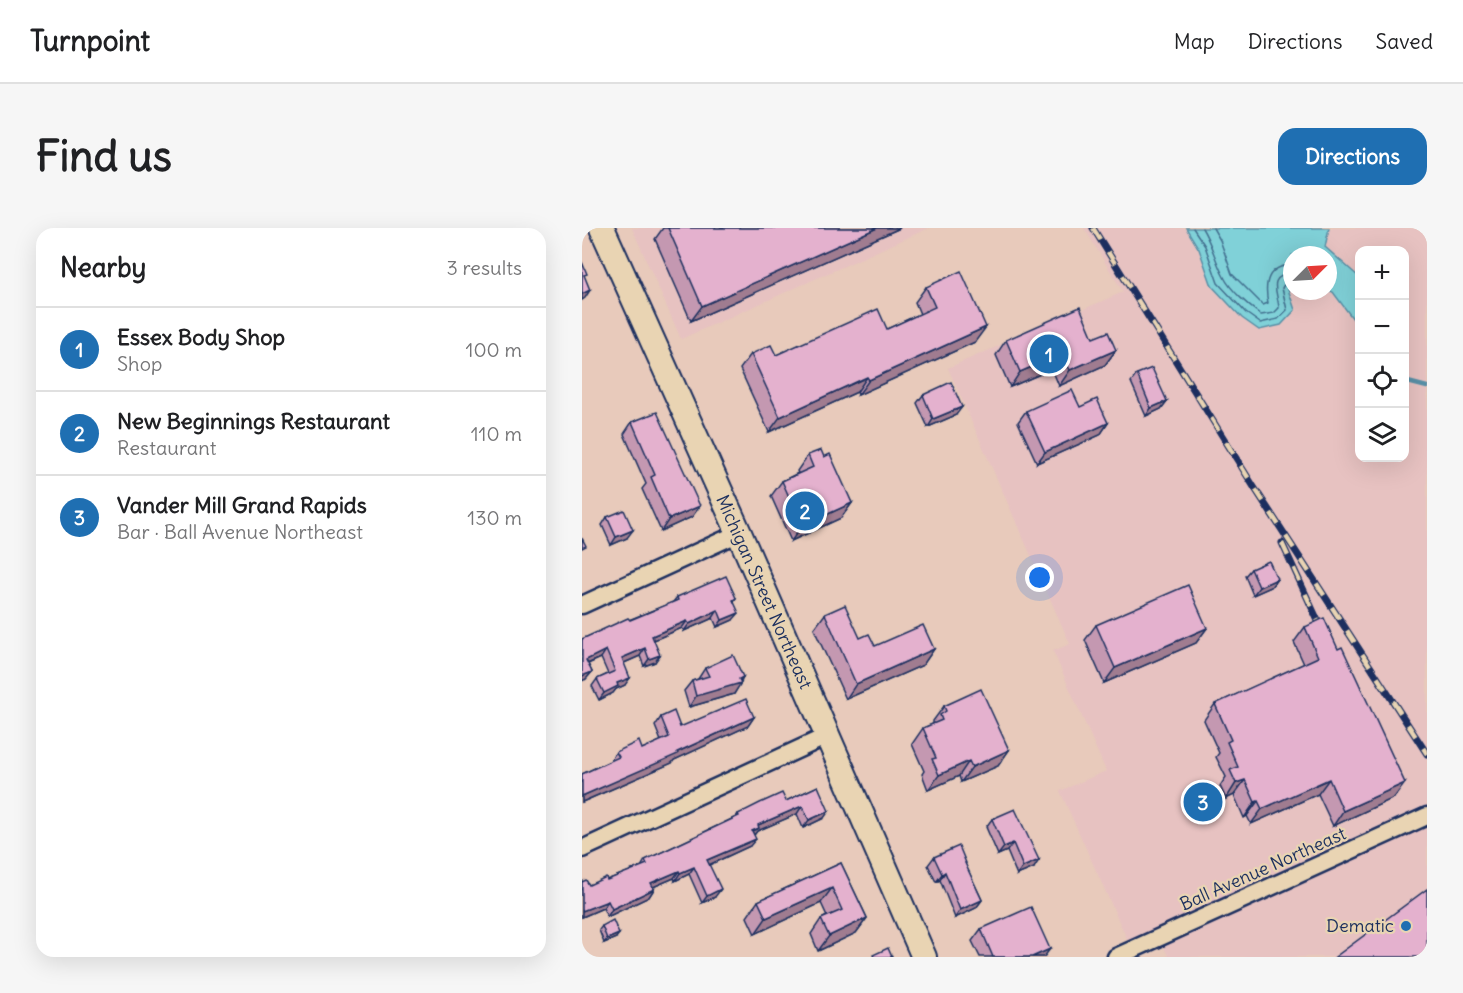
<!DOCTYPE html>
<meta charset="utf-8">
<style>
body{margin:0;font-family:Delius,sans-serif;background:#f6f6f6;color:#202124}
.controls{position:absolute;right:18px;top:18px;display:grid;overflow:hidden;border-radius:12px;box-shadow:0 6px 24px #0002}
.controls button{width:54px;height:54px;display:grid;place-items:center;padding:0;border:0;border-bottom:2px solid #e0e0e0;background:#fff;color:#202124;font:30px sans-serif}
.compass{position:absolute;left:701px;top:18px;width:54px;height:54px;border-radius:50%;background:#fff;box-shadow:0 6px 24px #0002;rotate:66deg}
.you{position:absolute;left:458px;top:350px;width:21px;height:21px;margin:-15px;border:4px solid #fff;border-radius:50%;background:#1a73e8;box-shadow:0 0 0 9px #1a73e833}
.badge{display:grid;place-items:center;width:39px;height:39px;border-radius:50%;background:#1f6fb2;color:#fff;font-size:20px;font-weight:700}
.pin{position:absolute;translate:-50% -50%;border:3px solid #fff;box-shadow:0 2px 6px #0006}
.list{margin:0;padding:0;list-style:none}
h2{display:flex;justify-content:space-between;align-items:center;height:78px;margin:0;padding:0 24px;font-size:26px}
h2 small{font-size:20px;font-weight:400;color:#757577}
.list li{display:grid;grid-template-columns:39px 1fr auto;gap:18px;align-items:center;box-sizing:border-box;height:84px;padding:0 24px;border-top:2px solid #e0e0e0}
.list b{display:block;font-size:22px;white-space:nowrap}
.list p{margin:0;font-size:20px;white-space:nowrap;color:#757577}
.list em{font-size:20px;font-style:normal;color:#757577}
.icon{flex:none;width:33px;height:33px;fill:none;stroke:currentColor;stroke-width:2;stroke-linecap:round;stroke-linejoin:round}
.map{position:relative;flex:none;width:845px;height:729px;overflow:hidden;border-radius:18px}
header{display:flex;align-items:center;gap:36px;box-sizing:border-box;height:84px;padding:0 30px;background:#fff;border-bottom:2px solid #e0e0e0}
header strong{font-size:28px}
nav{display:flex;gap:33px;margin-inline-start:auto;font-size:21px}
.intro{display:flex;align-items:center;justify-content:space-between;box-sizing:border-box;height:144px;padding:0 36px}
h1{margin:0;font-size:42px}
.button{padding:15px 27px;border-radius:18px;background:#1f6fb2;color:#fff;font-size:21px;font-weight:700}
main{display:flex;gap:36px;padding:0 36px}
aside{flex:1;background:#fff;border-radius:18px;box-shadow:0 6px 24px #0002}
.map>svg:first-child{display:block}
.built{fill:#e7c2c1;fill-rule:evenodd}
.water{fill:#80d1d8;stroke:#5890a7;stroke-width:1.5}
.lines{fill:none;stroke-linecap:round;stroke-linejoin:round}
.shore{stroke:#43708f;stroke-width:1.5}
.stream{stroke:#5890a7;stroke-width:4.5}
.street-casing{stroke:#1b2f5e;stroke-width:21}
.secondary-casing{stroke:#1b2f5e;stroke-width:28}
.street{stroke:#e9d4b3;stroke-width:16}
.secondary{stroke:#e9d4b3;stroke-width:24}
.rail-casing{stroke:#1b2f5e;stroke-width:7}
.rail{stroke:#e9d4b3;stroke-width:4.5;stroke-dasharray:14;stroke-linecap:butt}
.wall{fill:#c498b1;stroke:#1b2f5e;stroke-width:1.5}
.shaded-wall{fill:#a07c90;stroke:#1b2f5e;stroke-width:1.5}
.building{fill:#e4b1ce;stroke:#1b2f5e;stroke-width:1.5}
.poi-dot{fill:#1f6fb2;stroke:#e9d4b3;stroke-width:2}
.labels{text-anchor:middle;stroke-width:4.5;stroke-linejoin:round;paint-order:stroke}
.street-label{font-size:18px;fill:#1b2f5e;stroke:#e9d4b3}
.poi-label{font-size:18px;fill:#1b2f5e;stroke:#e9d4b3;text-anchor:end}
</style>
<header>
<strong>Turnpoint</strong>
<nav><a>Map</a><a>Directions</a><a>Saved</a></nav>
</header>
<div class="intro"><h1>Find us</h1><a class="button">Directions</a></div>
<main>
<aside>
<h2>Nearby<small>3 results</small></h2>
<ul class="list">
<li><span class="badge">1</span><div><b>Essex Body Shop</b><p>Shop</p></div><em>100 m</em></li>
<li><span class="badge">2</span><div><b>New Beginnings Restaurant</b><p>Restaurant</p></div><em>110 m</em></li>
<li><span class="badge">3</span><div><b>Vander Mill Grand Rapids</b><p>Bar · Ball Avenue Northeast</p></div><em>130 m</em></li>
</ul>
</aside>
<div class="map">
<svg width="845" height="729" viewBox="0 0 845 729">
<rect width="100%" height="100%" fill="#e8cabb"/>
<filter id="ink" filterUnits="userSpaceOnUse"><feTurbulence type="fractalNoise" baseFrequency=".0167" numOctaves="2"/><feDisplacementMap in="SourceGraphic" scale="12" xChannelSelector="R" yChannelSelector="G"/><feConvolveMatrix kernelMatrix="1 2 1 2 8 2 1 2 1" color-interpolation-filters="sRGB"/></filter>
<g filter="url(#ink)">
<!-- built -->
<g class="built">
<path d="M50,0H347L99,111Z"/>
<path d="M502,0H845V729H587L577,710L550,722L478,563L524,543L471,423L488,416L366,140L541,64ZM778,22H822V230H778ZM710,27H746V63H710Z"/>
</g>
<!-- water -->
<path class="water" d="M604,0H747L743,19L777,49V99L751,64L746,62V27H710V58L706,61L713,82L699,97L677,102L660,90L630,58L617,21Z"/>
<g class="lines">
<!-- shore -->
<g class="shore">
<path d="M611,0L623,18L636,55L664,85L678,95L696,91L705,82L700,60L703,55L710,53"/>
<path d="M620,0C630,16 633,33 642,49C648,62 668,79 679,87L692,85L697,80C696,65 684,47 710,46"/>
<path d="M631,0L638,12L650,46L681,77L686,75C682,55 685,38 710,37"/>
</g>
<!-- stream -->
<path class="stream" d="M822,153L845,159"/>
<defs>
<g id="street">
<path d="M0,377L157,305"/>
<path d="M0,621L245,508"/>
<path d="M534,729L845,588"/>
</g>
<path id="secondary" d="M20,0L157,305L342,729"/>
</defs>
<!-- street casing -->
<use href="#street" class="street-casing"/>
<!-- secondary casing -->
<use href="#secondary" class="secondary-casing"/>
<!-- street -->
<use href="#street" class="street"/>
<!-- secondary -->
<use href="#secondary" class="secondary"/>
<defs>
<g id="rail">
<path d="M511,0L672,259L845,526"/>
<path d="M700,315L743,408"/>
</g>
</defs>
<!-- rail casing -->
<use href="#rail" class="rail-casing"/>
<!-- rail -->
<use href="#rail" class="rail"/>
</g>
<!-- wall -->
<g class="wall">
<path d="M81,0H318L109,93L73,11Z"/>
<path d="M344,59L393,114L276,167L275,164L187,204L158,141L169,126L194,127L305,101L338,86L333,74Z"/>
<path d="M511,110L534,122L523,137L477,158L470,141L428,159L414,127L424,112Z"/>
<path d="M555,146L585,173L579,181L564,188L549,154Z"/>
<path d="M341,167L374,187L346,199L335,175Z"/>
<path d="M498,179L526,195L518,207L455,235L436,194L444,183Z"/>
<path d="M50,194L110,289L79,303L60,261L64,256L42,206Z"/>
<path d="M226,227L242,229L270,275L259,290L209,313L189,268L200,253L216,245L215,243Z"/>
<path d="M25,289L45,310L29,317L20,297Z"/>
<path d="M669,341L695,351L689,359L671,367L663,348Z"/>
<path d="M95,369L154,370L152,373L151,392L135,399L131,390L102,403L100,400L72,412L73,434L62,438L58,428L42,435L43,457L34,461L31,465L17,472L10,458L15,451L26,446L19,430L6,436L10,444L4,451L0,411L91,374Z"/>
<path d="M243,386L278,410L293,418L352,421L341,437L264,471L232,401Z"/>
<path d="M514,397L625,400L614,415L522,455L503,412Z"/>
<path d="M723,399L812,570L751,598L736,566L669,596L665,588L662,590L652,567L644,571L638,558L644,549L634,529L637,525L622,492L633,476L722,436L712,414Z"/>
<path d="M123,440L161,449L152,466L107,479L102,463L110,453L116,451Z"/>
<path d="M362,478L427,522L416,538L379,554L377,548L346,562L340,546L342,543L330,516L341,500L351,496V493Z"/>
<path d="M79,489L98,499L172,489L166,498L92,532L90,535L0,574V546L28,533L34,524L60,521L79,513L73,498Z"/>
<path d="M236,558L242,590L221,600L215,586L175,603L172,607L168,618L127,637L133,669L120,675L107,646L93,653L92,650L71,659L72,661L67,669L25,689L21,680L0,689V654L7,657L25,652L59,639L63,632L154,589L156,586L204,573Z"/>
<path d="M410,591L452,640L435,647L425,623L416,627L404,599Z"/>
<path d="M352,629L383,636L400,672L394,680L373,690L358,652L354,654L346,637Z"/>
<path d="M259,635L285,690L274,705L236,723L229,706L239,691L245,688L239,675L173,706L165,689L176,673Z"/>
<path d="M20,698L34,710L22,715L17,702Z"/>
<path d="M399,701L462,729H398L390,713Z"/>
</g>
<!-- shaded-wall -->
<g class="shaded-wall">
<path d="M295,0H318L109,93L120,78Z"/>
<path d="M8,62L3,70L0,72V66Z"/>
<path d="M404,99L393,114L276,167L287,152Z"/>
<path d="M534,122L523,137L477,158L488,142Z"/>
<path d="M480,126L470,141L428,159L438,144Z"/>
<path d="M285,149L275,164L187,204L198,189Z"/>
<path d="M585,173L579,181L564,188L569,180Z"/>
<path d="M380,179L374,187L346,199L351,191Z"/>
<path d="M526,195L518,207L455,235L463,224Z"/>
<path d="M270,275L259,290L209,313L220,298Z"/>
<path d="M118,278L110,289L79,303L87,291Z"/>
<path d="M51,302L45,310L29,317L34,309Z"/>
<path d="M695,351L689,359L671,367L677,359Z"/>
<path d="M136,382L131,390L102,403L107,396Z"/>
<path d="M157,385L151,392L135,399L140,392Z"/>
<path d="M105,393L100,400L65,415L70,408Z"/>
<path d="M625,400L614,415L522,455L533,440Z"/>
<path d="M63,420L58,428L35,438L40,430Z"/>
<path d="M352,421L341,437L264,471L274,456Z"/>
<path d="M24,422L19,430L0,438L4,432Z"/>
<path d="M78,427L73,434L62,438L67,431Z"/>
<path d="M10,444L4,451L0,453V448Z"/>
<path d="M161,449L156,456L159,455L152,466L107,479L114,468Z"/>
<path d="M48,450L43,457L34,461L31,465L17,472L22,465L35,455Z"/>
<path d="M172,489L166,498L92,532L90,535L0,574V568Z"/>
<path d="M427,522L416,538L379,554L390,539Z"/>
<path d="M387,533L377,548L346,562L357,547Z"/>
<path d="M747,551L736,566L669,596L680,581Z"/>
<path d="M663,552L652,567L644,571L654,555Z"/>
<path d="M823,555L812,570L751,598L761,583Z"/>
<path d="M676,573L665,588L662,590L673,574Z"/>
<path d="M220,578L215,586L175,603L172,607L170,603L176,597Z"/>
<path d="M247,583L242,590L221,600L227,592Z"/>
<path d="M174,611L168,618L120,640L125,632Z"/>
<path d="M431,615L425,623L416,627L422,619Z"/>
<path d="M457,632L452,640L435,647L441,639Z"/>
<path d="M112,639L107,646L93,653L98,645Z"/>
<path d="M97,643L92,650L64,662L69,655Z"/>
<path d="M363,644L358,652L354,654L360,646Z"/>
<path d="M250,660L239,675L173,706L184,690Z"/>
<path d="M72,661L67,669L25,689L30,681Z"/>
<path d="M139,661L133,669L120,675L125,668Z"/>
<path d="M400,672L394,680L373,690L378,682Z"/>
<path d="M26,673L21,680L0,689V683Z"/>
<path d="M285,690L274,705L236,723L247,708Z"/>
<path d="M37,706L34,710L22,715L25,711Z"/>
<path d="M468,721L462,729H450Z"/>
</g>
<!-- building -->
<g class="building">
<path d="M86,0H295L120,78Z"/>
<path d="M0,34L5,46L2,47L8,62L0,66Z"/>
<path d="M379,43L404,99L287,152L285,149L198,189L169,126L189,117L194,127L296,81L305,101L353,79L344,59Z"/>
<path d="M498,79L511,110L526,104L534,122L488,142L480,126L438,144L424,112Z"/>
<path d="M570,140L585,173L569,180L555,146Z"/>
<path d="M369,154L380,179L351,191L341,167Z"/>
<path d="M490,162L498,179L515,171L526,195L463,224L444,183Z"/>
<path d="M75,184L118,278L87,291L69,249L73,247L50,194Z"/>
<path d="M239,222L242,229L248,226L270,275L220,298L200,253L231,239L226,227Z"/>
<path d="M42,282L51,302L34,309L25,289Z"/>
<path d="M0,310L4,318L0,320Z"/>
<path d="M687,333L695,351L677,359L669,341Z"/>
<path d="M144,348L154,370L151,372L157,385L140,392L136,382L107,396L105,393L70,408L78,427L67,431L63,420L40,430L48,450L35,455L36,458L22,465L15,451L33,443L24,422L4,432L10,444L0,448V411L46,390L48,392L96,372L95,369Z"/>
<path d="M606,357L625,400L533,440L514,397Z"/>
<path d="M263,377L278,410L287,406L293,418L341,397L352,421L274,456L243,386Z"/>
<path d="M742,390L756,421L760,419L823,555L761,583L747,551L680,581L676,573L673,574L663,552L654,555L648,542L656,539L645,514L649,512L633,476L736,429L723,399Z"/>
<path d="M151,427L161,449L157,451L159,455L114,468L110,453L127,448L123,440Z"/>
<path d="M399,461L427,522L390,539L387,533L357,547L350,531L354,530L341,500L360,492L358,487L364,483L362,478Z"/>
<path d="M164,471L172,489L95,524L96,526L0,568V546L37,529L34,524L57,513L60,521L87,509L79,489L92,483L98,499Z"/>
<path d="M236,558L247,583L227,592L220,578L176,597L177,600L170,603L174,611L125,632L139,661L125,668L112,639L98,645L97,643L69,655L72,661L30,681L26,673L0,683V654L4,652L7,657L24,649L25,652L65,636L63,632L157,588L156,586L178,575L200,565L204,573Z"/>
<path d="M433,581L457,632L441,639L431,615L422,619L410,591Z"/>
<path d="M377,618L384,635H383L400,672L378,682L363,644L360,646L352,629Z"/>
<path d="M259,635L285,690L247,708L239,691L260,682L250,660L184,690L176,673Z"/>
<path d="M845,661V729H753Z"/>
<path d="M449,679L468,721L450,729H411L399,701Z"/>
<path d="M31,692L37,706L25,711L20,698Z"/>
<path d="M306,720L310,729H292L291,727Z"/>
</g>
</g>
<!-- markers -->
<circle class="poi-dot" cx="824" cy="698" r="6"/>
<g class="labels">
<!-- street labels -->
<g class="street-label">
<text transform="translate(182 364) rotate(66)" y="6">Michigan Street Northeast</text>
<text transform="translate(681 641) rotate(-24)" y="6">Ball Avenue Northeast</text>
</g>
<!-- poi labels -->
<g class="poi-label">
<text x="812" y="704">Dematic</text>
</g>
</g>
</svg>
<div class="controls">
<button>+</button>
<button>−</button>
<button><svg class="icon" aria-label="locate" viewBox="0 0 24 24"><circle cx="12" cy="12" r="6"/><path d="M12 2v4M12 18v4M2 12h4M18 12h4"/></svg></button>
<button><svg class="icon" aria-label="layers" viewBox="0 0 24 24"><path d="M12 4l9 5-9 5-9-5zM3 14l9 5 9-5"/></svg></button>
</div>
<svg class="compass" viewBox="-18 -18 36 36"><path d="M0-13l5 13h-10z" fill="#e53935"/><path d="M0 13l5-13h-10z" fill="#757577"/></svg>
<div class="you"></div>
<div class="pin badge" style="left:467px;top:126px">1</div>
<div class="pin badge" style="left:223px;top:283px">2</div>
<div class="pin badge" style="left:621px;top:574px">3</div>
</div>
</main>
